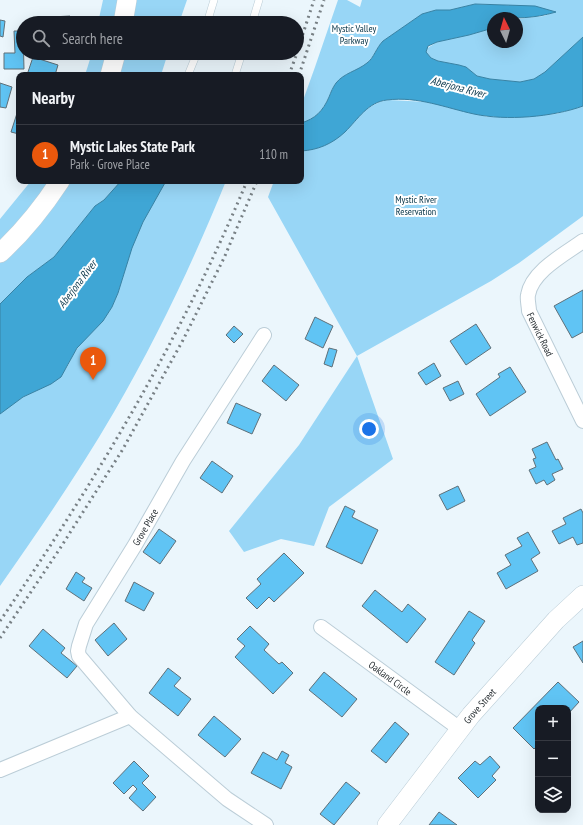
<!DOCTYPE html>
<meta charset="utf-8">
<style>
body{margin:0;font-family:"PT Sans Narrow",sans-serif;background:#242831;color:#f1f3f6}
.controls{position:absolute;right:12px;bottom:12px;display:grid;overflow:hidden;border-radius:8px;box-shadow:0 4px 16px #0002}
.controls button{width:36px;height:36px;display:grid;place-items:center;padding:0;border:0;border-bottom:1px solid #363941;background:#171b24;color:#f1f3f6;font:20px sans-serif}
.compass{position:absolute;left:487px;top:12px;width:36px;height:36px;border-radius:50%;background:#171b24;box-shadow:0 4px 16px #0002;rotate:355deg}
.you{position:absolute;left:369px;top:429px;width:14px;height:14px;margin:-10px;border:3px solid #fff;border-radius:50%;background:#1a73e8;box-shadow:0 0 0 6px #1a73e833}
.badge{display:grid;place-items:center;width:26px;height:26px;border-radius:50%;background:#ea580c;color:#fff;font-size:13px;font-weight:700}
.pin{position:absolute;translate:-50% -33px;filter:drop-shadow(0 1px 2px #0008)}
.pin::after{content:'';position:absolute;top:21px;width:14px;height:12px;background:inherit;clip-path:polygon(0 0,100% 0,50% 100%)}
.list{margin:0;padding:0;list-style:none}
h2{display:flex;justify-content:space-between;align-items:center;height:52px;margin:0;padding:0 16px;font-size:17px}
h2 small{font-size:13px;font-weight:400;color:#9ea1a6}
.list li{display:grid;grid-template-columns:26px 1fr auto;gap:12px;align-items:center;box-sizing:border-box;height:60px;padding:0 16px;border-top:1px solid #363941}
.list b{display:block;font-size:15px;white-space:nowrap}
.list p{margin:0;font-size:13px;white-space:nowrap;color:#9ea1a6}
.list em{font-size:13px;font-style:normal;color:#9ea1a6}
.icon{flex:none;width:22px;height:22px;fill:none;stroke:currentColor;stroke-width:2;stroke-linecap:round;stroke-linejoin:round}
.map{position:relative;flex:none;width:583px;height:825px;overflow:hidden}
.search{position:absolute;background:#171b24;box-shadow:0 4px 16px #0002;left:16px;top:16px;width:288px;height:44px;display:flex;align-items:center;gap:10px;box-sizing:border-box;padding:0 14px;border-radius:22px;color:#9ea1a6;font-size:15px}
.panel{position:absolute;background:#171b24;box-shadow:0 4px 16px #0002;left:16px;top:72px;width:288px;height:112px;border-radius:8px}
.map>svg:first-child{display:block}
.green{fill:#98d6f6}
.water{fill:#3fa6d5;stroke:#3882a4}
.building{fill:#60c4f4;stroke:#5f7079}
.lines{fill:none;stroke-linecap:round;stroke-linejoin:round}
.lane-casing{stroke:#bbcdd7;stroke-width:8}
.street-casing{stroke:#bbcdd7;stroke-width:16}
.secondary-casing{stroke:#bbcdd7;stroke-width:20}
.lane{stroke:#fff;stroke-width:7}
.street{stroke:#fff;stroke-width:14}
.secondary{stroke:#fff;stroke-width:19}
.rail{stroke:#788085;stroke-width:3;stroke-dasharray:2 4;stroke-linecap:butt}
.labels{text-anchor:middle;stroke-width:4;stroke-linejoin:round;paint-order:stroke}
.park-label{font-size:10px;fill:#073548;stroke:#fff}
.street-label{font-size:10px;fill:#262d31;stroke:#fff}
.water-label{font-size:11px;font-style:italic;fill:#0d394d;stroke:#fff}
</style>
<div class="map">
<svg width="583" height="825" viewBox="0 0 583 825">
<rect width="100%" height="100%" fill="#ebf6fc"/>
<!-- green -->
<g class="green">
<path d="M103,0H187L179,23H98Z"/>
<path d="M338,0H347L360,7L362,0H583V37L545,72L534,79L520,82L490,79L477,76L466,67L459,65L438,61L431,58L426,52V49L437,42L469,35L493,28V42H517V19L544,16L555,12L523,6L484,4H475L450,10H436L422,14L383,41C376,48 374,57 367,63C357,71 344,73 336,83C333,86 332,91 330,94C324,109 317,118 301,123V106L315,67Z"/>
<path d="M92,53H168L161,75H85Z"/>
<path d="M389,100L427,102L488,117L519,116L556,114L583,106V216L519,263L491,281L357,356L393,459L329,507L314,546L281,539L244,552L229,531L299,445L357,356L268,197L274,181H301V151C318,150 333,144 345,131C360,117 367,103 389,100Z"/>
<path d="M31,181H121L104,200L95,206L54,257L27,277L0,304V219Z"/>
<path d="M166,181H226C194,260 157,338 114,412C79,472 40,529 0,586V414C19,394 47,391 65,370C70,364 72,355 77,349C88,334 103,323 112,307C121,289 124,268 131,249C140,225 153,203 166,181Z"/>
</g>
<!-- water -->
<g class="water">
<path d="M475,4L535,6L556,12C533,19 515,18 493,18V28L469,35L437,42L428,46L426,52L431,58L438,61L459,65L466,67L477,76L490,79L520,82L534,79L545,72L583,37V106C553,117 506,121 474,114C446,108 418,96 387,100C368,102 358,119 345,132C332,144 318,150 301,151V123C315,119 323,111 329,97C331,92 333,87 336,83C344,73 357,71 367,63C374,58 376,48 383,41L422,14L436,10H450Z"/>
<path d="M121,181H166L143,222L132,248L118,293L112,307L103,321L77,348L61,377L51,384L23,397L0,414V304L27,277L54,257L95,206L104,200Z"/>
</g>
<!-- building -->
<g class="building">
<path d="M70,16L71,23H33V18Z"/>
<path d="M0,20L5,21L3,37L0,36Z"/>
<path d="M14,31H23L24,69H4V53H15Z"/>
<path d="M33,57L58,65L55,75H27Z"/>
<path d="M0,83L12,87L6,108L0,107Z"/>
<path d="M19,107V134L11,132Z"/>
<path d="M583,290V332L572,338L554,306Z"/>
<path d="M315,317L333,326L323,348L305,339Z"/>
<path d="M476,324L491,348L466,365L450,341Z"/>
<path d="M234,326L243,334L234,343L226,335Z"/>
<path d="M329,348L337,350L332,367L324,364Z"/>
<path d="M434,363L441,376L426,385L418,373Z"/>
<path d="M274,365L299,385L286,401L262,381Z"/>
<path d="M510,367L526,392L490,416L476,394L500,377L498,374Z"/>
<path d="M458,381L464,394L450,401L443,388Z"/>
<path d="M236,403L261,414L252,434L227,423Z"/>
<path d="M547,442L556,460L558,459L563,469L552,474L555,480L547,485L544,480L536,484L529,470L536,467L533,459L536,458L532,449Z"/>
<path d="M212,461L233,476L222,493L200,478Z"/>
<path d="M458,486L465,501L447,510L439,495Z"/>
<path d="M345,506L355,511L352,517L378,530L362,564L326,547Z"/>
<path d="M581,509L583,513V543L577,545L573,537L559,544L552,531L566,524L563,518Z"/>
<path d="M159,529L176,541L160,564L143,552Z"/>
<path d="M528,532L540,553L531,559L538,571L506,589L497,573L511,565L505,555L522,546L517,538Z"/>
<path d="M284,553L304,573L274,602L269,597L257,609L246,598L261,584L257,579Z"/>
<path d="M76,572L85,578L82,582L92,588L84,601L66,589Z"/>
<path d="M134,582L154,593L144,611L125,601Z"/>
<path d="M375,590L402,612L408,604L426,619L407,643L362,606Z"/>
<path d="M469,611L485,621L472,640L475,643L454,675L435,662Z"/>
<path d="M114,623L127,639L108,656L95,640Z"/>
<path d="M250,626L269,644L264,650L279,664L282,662L293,673L273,694L235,657L245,646L237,639Z"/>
<path d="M43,629L65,648L61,653L77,666L67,678L29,646Z"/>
<path d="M583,641V663L573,647Z"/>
<path d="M168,668L181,678L174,686L191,699L178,716L149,693Z"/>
<path d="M324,672L357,699L342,717L309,690Z"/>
<path d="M558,682L579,702L568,714V708H538V745L534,749L513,728Z"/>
<path d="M214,716L241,739L225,757L198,735Z"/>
<path d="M395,722L409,734L386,763L371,751Z"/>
<path d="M282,751L289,755L285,763L292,767L281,789L251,773L263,752L277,760Z"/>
<path d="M490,756L500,767L492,776L496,780L478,798L458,778L475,761L480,765Z"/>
<path d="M134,761L149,776L142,783L156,797L143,811L129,798L137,789L133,785L124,794L113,783Z"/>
<path d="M346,782L360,793L334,825L320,814Z"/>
<path d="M439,812L457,825H429Z"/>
</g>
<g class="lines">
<defs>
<g id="lane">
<path d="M207,23L214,0"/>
<path d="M252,23L259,0"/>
<path d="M188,75L197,53"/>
<path d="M235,75L242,53"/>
</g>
<g id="street">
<path id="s1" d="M583,241C565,254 532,271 528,295C527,300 529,306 529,311L583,421"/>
<path d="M264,335L183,461L135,545L86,624L79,646L78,651L79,656L130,716L227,799L266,825"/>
<path id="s2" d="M321,627L460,729"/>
<path d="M0,770L130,716"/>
</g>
<g id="secondary">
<path d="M123,23L127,0"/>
<path d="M110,75L116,53"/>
<path d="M0,253C23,232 43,207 60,181"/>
<path id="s3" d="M387,825L471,715L556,620L583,595"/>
</g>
</defs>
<!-- lane casing -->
<use href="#lane" class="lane-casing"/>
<!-- street casing -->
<use href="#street" class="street-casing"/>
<!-- secondary casing -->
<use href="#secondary" class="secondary-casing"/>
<!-- lane -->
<use href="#lane" class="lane"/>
<!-- street -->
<use href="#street" class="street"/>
<!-- secondary -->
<use href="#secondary" class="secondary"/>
<!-- rail -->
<g class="rail">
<path d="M297,52L314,0"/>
<path d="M289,75L297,53"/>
<path d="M299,75L324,0"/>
<path d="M0,621C95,482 182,337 247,181"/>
<path d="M0,638L59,550L123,449L183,340L224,258L257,181"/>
</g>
</g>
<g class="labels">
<!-- park labels -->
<g class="park-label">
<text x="354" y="32">Mystic Valley<tspan x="354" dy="12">Parkway</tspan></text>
<text x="416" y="203">Mystic River<tspan x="416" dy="12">Reservation</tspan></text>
</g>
<!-- street labels -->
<g class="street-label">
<text dy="4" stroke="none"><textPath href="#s1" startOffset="121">Fenwick Road</textPath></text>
<text transform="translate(145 527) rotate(-60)" y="4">Grove Place</text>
<text dy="4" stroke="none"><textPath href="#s2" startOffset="86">Oakland Circle</textPath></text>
<text dy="4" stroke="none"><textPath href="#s3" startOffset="151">Grove Street</textPath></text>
</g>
<!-- water labels -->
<g class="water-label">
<text transform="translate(458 87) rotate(15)" y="4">Aberjona River</text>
<text transform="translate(77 284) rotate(-53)" y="4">Aberjona River</text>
</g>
</g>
</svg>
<div class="controls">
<button>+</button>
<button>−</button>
<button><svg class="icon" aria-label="layers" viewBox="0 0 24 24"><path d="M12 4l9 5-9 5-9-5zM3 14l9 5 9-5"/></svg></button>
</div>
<svg class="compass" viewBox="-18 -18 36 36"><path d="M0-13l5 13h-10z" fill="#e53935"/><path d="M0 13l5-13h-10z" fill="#9ea1a6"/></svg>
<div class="you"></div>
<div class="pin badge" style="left:93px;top:380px">1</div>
<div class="search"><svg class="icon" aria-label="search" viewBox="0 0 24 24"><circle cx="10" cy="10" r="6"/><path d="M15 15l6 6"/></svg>Search here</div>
<section class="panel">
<h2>Nearby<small></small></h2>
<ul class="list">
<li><span class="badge">1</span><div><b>Mystic Lakes State Park</b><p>Park · Grove Place</p></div><em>110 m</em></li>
</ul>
</section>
</div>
